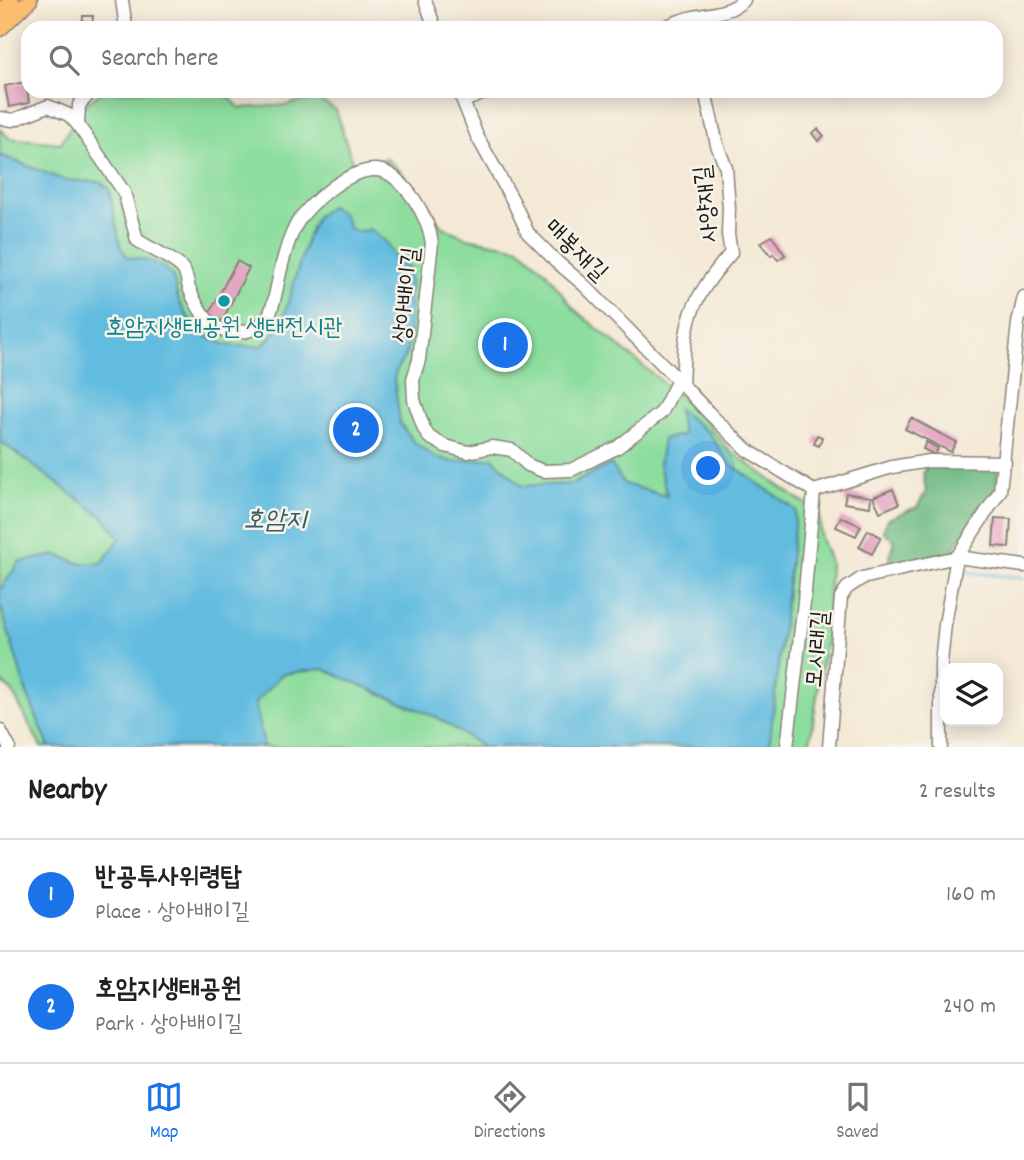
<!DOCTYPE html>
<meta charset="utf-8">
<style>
body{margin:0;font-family:Dekko,"Poor Story",sans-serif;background:#f2f2f2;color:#202124}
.controls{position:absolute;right:21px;bottom:21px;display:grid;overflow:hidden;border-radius:14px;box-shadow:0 4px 18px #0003}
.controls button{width:63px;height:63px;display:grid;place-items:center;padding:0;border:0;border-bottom:2px solid #e0e0e0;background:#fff;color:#202124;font:35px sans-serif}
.you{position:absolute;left:709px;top:469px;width:24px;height:24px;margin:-18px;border:5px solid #fff;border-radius:50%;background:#1a73e8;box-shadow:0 0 0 10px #1a73e833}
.badge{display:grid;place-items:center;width:46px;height:46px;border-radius:50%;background:#1a73e8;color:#fff;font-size:23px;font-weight:700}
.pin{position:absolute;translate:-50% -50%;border:4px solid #fff;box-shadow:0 2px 7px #0006}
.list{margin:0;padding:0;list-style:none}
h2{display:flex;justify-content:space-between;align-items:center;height:91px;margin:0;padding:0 28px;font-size:30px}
h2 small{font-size:23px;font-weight:400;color:#757577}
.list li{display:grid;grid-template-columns:46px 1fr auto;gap:21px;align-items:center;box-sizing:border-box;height:112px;padding:0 28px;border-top:2px solid #e0e0e0}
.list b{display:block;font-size:26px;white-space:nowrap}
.list p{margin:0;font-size:23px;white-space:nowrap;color:#757577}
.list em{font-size:23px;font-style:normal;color:#757577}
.icon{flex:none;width:38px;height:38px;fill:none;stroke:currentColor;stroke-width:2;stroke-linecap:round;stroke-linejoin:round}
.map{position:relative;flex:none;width:1024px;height:747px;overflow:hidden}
.search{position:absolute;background:#fff;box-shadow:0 4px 18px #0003;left:21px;right:21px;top:21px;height:77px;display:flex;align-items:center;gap:18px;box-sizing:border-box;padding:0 24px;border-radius:21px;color:#757577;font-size:26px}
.sheet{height:315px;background:#fff}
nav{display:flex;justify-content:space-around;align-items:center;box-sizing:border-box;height:98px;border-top:2px solid #e0e0e0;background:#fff;font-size:19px;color:#757577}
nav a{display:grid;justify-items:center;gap:4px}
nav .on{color:#1a73e8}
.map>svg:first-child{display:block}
.green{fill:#8cdd9e;stroke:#547c5d;stroke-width:2}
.forest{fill:#71bc85;stroke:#466c50;stroke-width:2}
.water{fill:#62bce0;stroke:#3f6c7e;stroke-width:2}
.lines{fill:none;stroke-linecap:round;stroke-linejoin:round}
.stream{stroke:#62bce0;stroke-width:2.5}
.building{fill:#e39dbd}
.minor-casing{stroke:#888279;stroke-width:15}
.major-casing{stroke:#888279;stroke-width:17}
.minor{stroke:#fff;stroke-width:12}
.major{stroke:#fbbe6e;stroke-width:14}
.culture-dot{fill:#0f9aa8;stroke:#f7f3e8;stroke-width:2.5}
.labels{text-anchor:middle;stroke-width:5;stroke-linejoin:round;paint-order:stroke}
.street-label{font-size:24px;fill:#1c1c1c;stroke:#f7f3e8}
.culture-label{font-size:24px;fill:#0d838f;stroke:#f7f3e8}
.water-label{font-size:26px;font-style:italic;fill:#385c6a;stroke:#f7f3e8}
</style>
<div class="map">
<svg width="1024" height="747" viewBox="0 0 1024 747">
<rect width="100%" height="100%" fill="#f7f3e8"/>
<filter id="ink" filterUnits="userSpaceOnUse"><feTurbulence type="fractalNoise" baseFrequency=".0143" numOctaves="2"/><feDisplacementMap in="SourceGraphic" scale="14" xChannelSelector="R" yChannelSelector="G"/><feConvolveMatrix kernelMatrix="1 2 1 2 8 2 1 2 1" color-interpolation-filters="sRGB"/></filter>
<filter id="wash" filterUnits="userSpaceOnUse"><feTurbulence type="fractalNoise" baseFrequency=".00686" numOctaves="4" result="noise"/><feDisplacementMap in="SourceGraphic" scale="28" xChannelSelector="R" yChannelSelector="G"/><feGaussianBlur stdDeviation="1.57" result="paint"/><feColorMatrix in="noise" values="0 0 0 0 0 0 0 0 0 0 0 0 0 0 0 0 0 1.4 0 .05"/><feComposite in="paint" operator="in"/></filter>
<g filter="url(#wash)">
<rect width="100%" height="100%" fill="#f4e9d6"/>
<!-- green -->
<path class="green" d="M103,91H222L240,108L288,105L301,101L318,100L336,110L353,164L365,166L386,158L402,173L422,197L441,226L467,238L520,248L545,271L575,310L695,409L729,450L799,500L819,511L821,538L830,562L827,633L809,747H41L12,691L0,681V128L9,138L61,143L82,107Z"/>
<!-- forest -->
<path class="forest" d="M994,465L998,470L996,489L948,555L890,568L889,556L895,541L883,531L888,519L917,507L926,492L923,473L927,466Z"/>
<!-- water -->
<path class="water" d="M0,155L64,180L100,182L109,189L121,248L128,257C142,259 157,261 168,271C177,280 175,291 179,301C182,310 188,317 194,324C214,348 233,347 262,346L273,335L283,319L307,238L316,217L330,206L343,214L350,229L361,232L370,229L388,244L396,261L410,269V332L406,355L398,367L394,378L400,423L414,442L433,456L454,462L493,458L522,486L572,484L611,464L624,484L667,496L659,465L663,439L683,435L678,409L708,432L729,463L796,510L769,747H483L438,718L323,669L282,674L255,703L264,747H49L26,691L0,604V590L19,562L56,555L80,563H102L120,538L104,518L0,441Z"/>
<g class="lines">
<!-- stream -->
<path class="stream" d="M964,572L1024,578"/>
</g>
<g id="blocks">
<!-- building -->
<g class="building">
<path d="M83,16H93L92,28H82Z"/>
<path d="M26,82L29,103L9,107L5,86Z"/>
<path d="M818,129L824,136L818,141L812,133Z"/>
<path d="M772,236L785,255L778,260L773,254L771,256L760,243Z"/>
<path d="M237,261L249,268L222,321L209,314Z"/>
<path d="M911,418L956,442L951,452L905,429Z"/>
<path d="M817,435L822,437L819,446L814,444Z"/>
<path d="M926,442L938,448L935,455L923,449Z"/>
<path d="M893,489L899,504L880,512L873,497Z"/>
<path d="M846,493L871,497L870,507L844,503Z"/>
<path d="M841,517L861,526L856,536L836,527Z"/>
<path d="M995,518L1011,519L1009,547L993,546Z"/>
<path d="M868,530L881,537L872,554L859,547Z"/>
</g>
</g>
</g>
<g filter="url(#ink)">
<use href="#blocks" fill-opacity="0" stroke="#888279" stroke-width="2"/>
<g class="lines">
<defs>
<g id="minor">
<path d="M122,0L126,28"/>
<path d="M425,0L435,28"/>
<path d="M661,28C672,24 683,19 694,17C712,13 730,13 744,0"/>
<path d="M459,91L477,136L513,201L528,233L557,262L584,285L678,380"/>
<path d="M463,101L490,91"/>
<path d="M0,118L13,120L48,106L69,115L78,125L124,192L137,240C150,249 172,257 182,268C187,273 187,281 189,288C199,312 212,335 241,332C251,331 262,326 268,317C273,309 275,296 277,287C281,266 286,244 296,225C308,203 354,164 382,171C394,174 407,189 414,199C423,213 430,227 432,243L419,360L413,379L414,400L424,429L429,437L445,446L468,452L492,447L512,450L528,465L543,471L571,470L618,447L662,412L678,380L709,413L747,450L814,491L804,602L787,747"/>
<path d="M78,125L79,105L92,91"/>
<path d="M682,384C685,320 688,303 731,253L728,234L729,208L726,168L717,145L705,91"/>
<path d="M814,491L892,467L929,461L1005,462"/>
<path d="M0,730L9,747"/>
<path d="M829,747L841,597L847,588L862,578L957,557L1024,566"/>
<path d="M941,747V663L945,624L957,557L1000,491L1018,323L1024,297"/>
</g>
<g id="major">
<path d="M0,12L12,0"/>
<path d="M0,29L30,0"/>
</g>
</defs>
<!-- minor casing -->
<use href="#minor" class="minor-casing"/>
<!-- major casing -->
<use href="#major" class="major-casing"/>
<!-- minor -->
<use href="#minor" class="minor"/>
<!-- major -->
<use href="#major" class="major"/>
</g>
</g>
<!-- markers -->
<circle class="culture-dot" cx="224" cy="301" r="7"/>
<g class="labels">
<!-- street labels -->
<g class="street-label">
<text transform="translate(705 204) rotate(-96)" y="8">사양재길</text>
<text transform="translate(577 249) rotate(44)" y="8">매봉재길</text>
<text transform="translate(405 295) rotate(-84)" y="8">상아배이길</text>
<text transform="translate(816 649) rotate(-85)" y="8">모시래길</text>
</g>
<!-- culture labels -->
<g class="culture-label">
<text x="224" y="334">호암지생태공원 생태전시관</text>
</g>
<!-- water labels -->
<g class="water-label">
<text x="275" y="527">호암지</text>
</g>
</g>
</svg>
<div class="controls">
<button><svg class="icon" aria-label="layers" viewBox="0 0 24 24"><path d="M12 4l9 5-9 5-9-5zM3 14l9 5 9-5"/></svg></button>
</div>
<div class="you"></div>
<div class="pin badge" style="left:505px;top:345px">1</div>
<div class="pin badge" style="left:356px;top:430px">2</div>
<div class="search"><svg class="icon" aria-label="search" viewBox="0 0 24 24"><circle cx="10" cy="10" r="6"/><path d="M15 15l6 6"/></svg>Search here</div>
</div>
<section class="sheet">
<h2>Nearby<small>2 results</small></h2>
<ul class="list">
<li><span class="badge">1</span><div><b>반공투사위령탑</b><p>Place · 상아배이길</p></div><em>160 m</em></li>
<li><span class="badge">2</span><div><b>호암지생태공원</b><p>Park · 상아배이길</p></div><em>240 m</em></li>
</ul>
</section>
<nav>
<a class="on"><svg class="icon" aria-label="map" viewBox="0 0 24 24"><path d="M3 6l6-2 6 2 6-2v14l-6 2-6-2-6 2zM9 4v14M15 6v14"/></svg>Map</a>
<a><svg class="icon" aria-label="directions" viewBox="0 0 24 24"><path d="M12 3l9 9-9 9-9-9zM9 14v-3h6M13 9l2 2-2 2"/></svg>Directions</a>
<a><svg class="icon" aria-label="saved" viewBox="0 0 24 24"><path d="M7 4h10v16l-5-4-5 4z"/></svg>Saved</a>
</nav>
